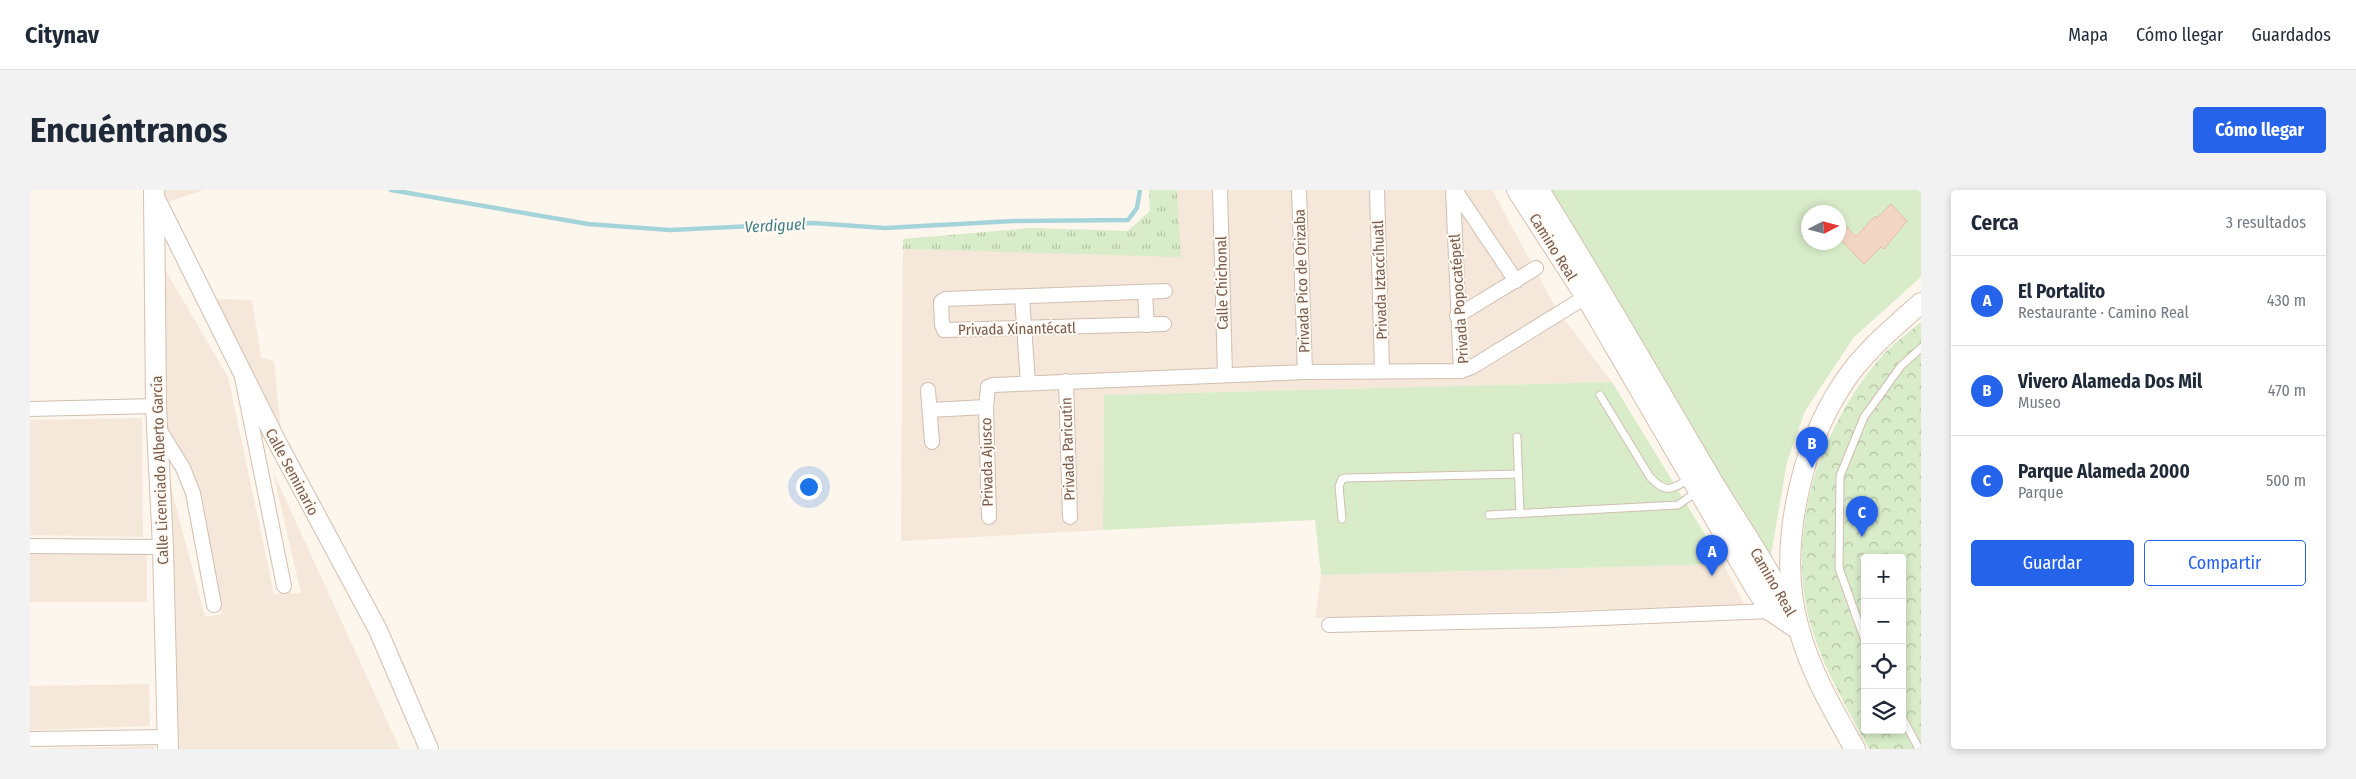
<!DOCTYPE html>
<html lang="es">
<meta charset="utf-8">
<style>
body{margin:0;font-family:"Fira Sans Condensed",sans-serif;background:#f2f2f3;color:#1f2937}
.controls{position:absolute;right:15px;bottom:15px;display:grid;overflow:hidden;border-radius:5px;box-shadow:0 2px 8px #0003}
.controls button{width:45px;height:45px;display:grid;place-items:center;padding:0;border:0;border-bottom:1px solid #e0e1e3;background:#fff;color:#1f2937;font:25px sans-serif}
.compass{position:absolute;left:1771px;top:15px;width:45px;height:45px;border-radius:50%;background:#fff;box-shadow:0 2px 8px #0003;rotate:84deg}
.you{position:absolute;left:778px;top:296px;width:18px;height:18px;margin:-12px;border:4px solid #fff;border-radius:50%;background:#1a73e8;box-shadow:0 0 0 8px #1a73e833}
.badge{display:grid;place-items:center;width:32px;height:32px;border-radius:50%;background:#2563eb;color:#fff;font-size:16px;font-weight:700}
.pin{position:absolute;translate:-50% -41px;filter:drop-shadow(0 1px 2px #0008)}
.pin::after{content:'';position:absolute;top:26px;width:18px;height:15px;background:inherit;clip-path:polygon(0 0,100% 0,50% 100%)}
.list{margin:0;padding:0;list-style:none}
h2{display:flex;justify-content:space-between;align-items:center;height:65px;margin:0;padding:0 20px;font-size:21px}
h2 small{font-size:16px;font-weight:400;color:#747a83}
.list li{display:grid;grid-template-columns:32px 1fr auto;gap:15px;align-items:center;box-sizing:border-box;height:90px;padding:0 20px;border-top:1px solid #e0e1e3}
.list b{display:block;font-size:19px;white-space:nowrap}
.list p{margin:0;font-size:16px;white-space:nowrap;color:#747a83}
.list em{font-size:16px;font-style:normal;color:#747a83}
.actions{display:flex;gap:10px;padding:15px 20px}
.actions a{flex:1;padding:11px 0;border:1px solid #2563eb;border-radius:5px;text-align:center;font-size:18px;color:#2563eb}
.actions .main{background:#2563eb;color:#fff}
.icon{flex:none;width:28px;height:28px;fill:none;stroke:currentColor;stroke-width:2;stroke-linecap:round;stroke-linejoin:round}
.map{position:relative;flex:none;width:1891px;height:559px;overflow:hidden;border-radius:5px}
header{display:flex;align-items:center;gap:30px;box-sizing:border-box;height:70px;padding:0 25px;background:#fff;border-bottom:1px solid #e0e1e3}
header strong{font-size:24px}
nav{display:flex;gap:28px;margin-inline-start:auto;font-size:18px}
.intro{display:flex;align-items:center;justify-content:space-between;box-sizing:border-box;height:120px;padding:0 30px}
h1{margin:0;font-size:35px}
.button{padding:12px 22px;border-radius:5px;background:#2563eb;color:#fff;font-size:18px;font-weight:700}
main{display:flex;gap:30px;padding:0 30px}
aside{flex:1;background:#fff;border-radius:5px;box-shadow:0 2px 8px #0003}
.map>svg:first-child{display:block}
.residential{fill:#f5e8da}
.grass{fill:url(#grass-tufts)}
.park{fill:url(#park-crowns);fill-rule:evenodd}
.pitch{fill:#d8ecc9;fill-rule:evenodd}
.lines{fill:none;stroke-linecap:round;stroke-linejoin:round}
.stream{stroke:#a5d3da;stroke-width:4.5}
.building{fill:#f3d5c3;stroke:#e6bba3}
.service-casing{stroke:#d1beb0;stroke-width:9}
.minor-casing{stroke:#d1beb0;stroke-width:16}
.tertiary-casing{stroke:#d1beb0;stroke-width:20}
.secondary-casing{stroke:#d6c0b0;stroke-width:22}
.service{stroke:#fff;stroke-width:7}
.minor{stroke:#fff;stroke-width:14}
.tertiary{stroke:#fff;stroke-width:18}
.secondary{stroke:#fff;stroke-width:20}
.labels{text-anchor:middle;stroke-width:4;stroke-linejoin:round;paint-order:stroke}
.street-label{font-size:15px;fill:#7a5c4d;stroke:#fffaf3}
.water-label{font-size:16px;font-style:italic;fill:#437c86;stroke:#fffaf3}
</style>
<header>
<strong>Citynav</strong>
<nav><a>Mapa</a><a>Cómo llegar</a><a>Guardados</a></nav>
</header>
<div class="intro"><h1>Encuéntranos</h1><a class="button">Cómo llegar</a></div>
<main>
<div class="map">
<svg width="1891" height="559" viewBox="0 0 1891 559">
<defs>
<pattern id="grass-tufts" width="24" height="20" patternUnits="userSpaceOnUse" patternTransform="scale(1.25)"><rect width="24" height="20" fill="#d8ecc9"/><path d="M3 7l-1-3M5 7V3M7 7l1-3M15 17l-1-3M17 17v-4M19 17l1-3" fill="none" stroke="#b4c2a5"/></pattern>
<pattern id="park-crowns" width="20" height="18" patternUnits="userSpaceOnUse" patternTransform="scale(1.25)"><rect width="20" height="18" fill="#d8ecc9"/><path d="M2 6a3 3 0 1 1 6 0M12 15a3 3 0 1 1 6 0" fill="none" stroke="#b4c2a5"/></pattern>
</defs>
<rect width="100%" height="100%" fill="#fdf6ec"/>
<!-- residential -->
<g class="residential">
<path d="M134,0H174L134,13Z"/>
<path d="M1119,0H1462L1527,120L1582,192L1074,205L1073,340L871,351L873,49L1002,38L1097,41L1120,21Z"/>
<path d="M133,76L198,187L244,404L271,403L243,282L370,559H149L135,274L175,427L192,424L167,293L134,234Z"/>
<path d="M183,109L222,110L231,168L244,171L251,241Z"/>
<path d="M112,228L113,347L0,345V230Z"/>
<path d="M117,362V412H0V363Z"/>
<path d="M1693,374L1715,415L1285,428L1291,385Z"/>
<path d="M119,494L120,536L0,540V496Z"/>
<path d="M124,556V559H0Z"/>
</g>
<!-- grass -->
<path class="grass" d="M1119,0H1147L1151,67L873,59V49L1002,38L1098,41L1120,21Z"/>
<!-- park -->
<path class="park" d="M1891,132V559H1839C1819,521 1796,483 1783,443C1753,349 1786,247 1846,173C1858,157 1876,145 1891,132ZM1835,368H1872V540H1835Z"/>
<!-- pitch -->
<g class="pitch">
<path d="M1519,0H1891V87L1824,147L1775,221L1757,272L1739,377ZM1778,22H1808V52H1778Z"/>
<path d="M1582,192L1693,374L1291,385L1285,330L1073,340L1074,205Z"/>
</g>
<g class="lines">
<!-- stream -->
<path class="stream" d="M361,0L558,34L640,40L783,33L855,38L984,31L1098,30L1107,18L1110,0"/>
</g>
<!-- building -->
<path class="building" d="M1861,14L1877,31L1854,59L1851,57L1834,74L1808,47V40L1814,34L1826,47L1845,26L1847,28Z"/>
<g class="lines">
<defs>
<g id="service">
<path d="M1570,205L1620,287C1636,304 1641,300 1659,289"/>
<path d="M1487,247L1490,324"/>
<path d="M1459,325L1648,315L1668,301"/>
<path d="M1312,329L1309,296L1312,289L1316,288L1489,284"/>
<path d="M1835,451L1809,378L1810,286L1834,227L1871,176L1891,158"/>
<path d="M1872,527L1889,559"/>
</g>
<g id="minor">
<path d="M1190,0L1195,185"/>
<path d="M1269,0L1275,182"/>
<path d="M1347,0L1352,180"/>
<path d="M1423,0L1431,181"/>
<path d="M1425,0L1486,91"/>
<path d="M1115,103L1117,135"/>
<path d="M992,107L998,193"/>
<path d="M1427,126L1506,78"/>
<path d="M1134,134L914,140L912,135L911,112L915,109L1135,101"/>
<path d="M212,187L254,396"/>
<path d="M1036,191L1040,327"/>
<path d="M898,200L902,252"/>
<path d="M0,219L126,216"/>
<path d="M900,220L956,217"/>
<path d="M129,239L153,278L163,303L184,415"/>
<path d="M959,327L956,217L958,197L963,195L1275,182L1431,181L1442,177L1562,103"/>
<path d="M0,356L133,357"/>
<path d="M1299,435L1522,430L1741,421L1747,418"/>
<path d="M0,549L138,547"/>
</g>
<path id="tertiary" d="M124,5L247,252L348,440L399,559"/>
<g id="secondary">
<path d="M124,0L126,216L133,357L138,559"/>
<path d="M1487,0L1556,107L1726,399L1741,421L1768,439"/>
<path d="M1509,0C1569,96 1625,194 1682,291C1712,340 1745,387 1768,439"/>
<path d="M1825,559C1803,520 1781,483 1769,439C1747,362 1769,261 1812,195C1832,163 1863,138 1891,113"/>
</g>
</defs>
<!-- service casing -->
<use href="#service" class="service-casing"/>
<!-- minor casing -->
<use href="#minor" class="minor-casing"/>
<!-- tertiary casing -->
<use href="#tertiary" class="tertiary-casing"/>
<!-- secondary casing -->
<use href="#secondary" class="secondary-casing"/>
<!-- service -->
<use href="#service" class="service"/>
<!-- minor -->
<use href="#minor" class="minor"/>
<!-- tertiary -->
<use href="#tertiary" class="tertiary"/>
<!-- secondary -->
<use href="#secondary" class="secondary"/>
</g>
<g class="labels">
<!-- street labels -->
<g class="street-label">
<text transform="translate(1523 57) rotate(58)" y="5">Camino Real</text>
<text transform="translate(1350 90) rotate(-92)" y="5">Privada Iztaccíhuatl</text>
<text transform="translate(1272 91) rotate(-92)" y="5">Privada Pico de Orizaba</text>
<text transform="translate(1192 93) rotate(-91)" y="5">Calle Chichonal</text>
<text transform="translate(1429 109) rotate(-94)" y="5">Privada Popocatépetl</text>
<text transform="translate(987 139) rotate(-1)" y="5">Privada Xinantécatl</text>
<text transform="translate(1038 259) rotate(-92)" y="5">Privada Paricutín</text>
<text transform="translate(957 272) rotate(-91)" y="5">Privada Ajusco</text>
<text transform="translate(130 280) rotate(-92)" y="5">Calle Licenciado Alberto García</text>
<text transform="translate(262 282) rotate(62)" y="5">Calle Seminario</text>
<text transform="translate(1743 392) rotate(60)" y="5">Camino Real</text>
</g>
<!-- water labels -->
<g class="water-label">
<text transform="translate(745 35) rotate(-3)" y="6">Verdiguel</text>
</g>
</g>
</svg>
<div class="controls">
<button>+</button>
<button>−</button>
<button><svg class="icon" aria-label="locate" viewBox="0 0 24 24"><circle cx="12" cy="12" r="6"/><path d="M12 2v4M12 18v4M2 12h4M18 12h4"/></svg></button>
<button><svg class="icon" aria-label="layers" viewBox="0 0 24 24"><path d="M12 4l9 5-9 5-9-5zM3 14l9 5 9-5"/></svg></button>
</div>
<svg class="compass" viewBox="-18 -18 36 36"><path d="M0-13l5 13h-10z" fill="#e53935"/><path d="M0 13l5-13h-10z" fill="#747a83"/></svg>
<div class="you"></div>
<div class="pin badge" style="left:1682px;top:386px">A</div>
<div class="pin badge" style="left:1782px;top:278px">B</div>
<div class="pin badge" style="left:1832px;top:347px">C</div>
</div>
<aside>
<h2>Cerca<small>3 resultados</small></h2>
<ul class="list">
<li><span class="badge">A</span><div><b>El Portalito</b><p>Restaurante · Camino Real</p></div><em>430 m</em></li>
<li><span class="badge">B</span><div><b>Vivero Alameda Dos Mil</b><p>Museo</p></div><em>470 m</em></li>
<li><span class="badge">C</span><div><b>Parque Alameda 2000</b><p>Parque</p></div><em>500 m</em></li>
</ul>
<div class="actions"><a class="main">Guardar</a><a>Compartir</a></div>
</aside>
</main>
